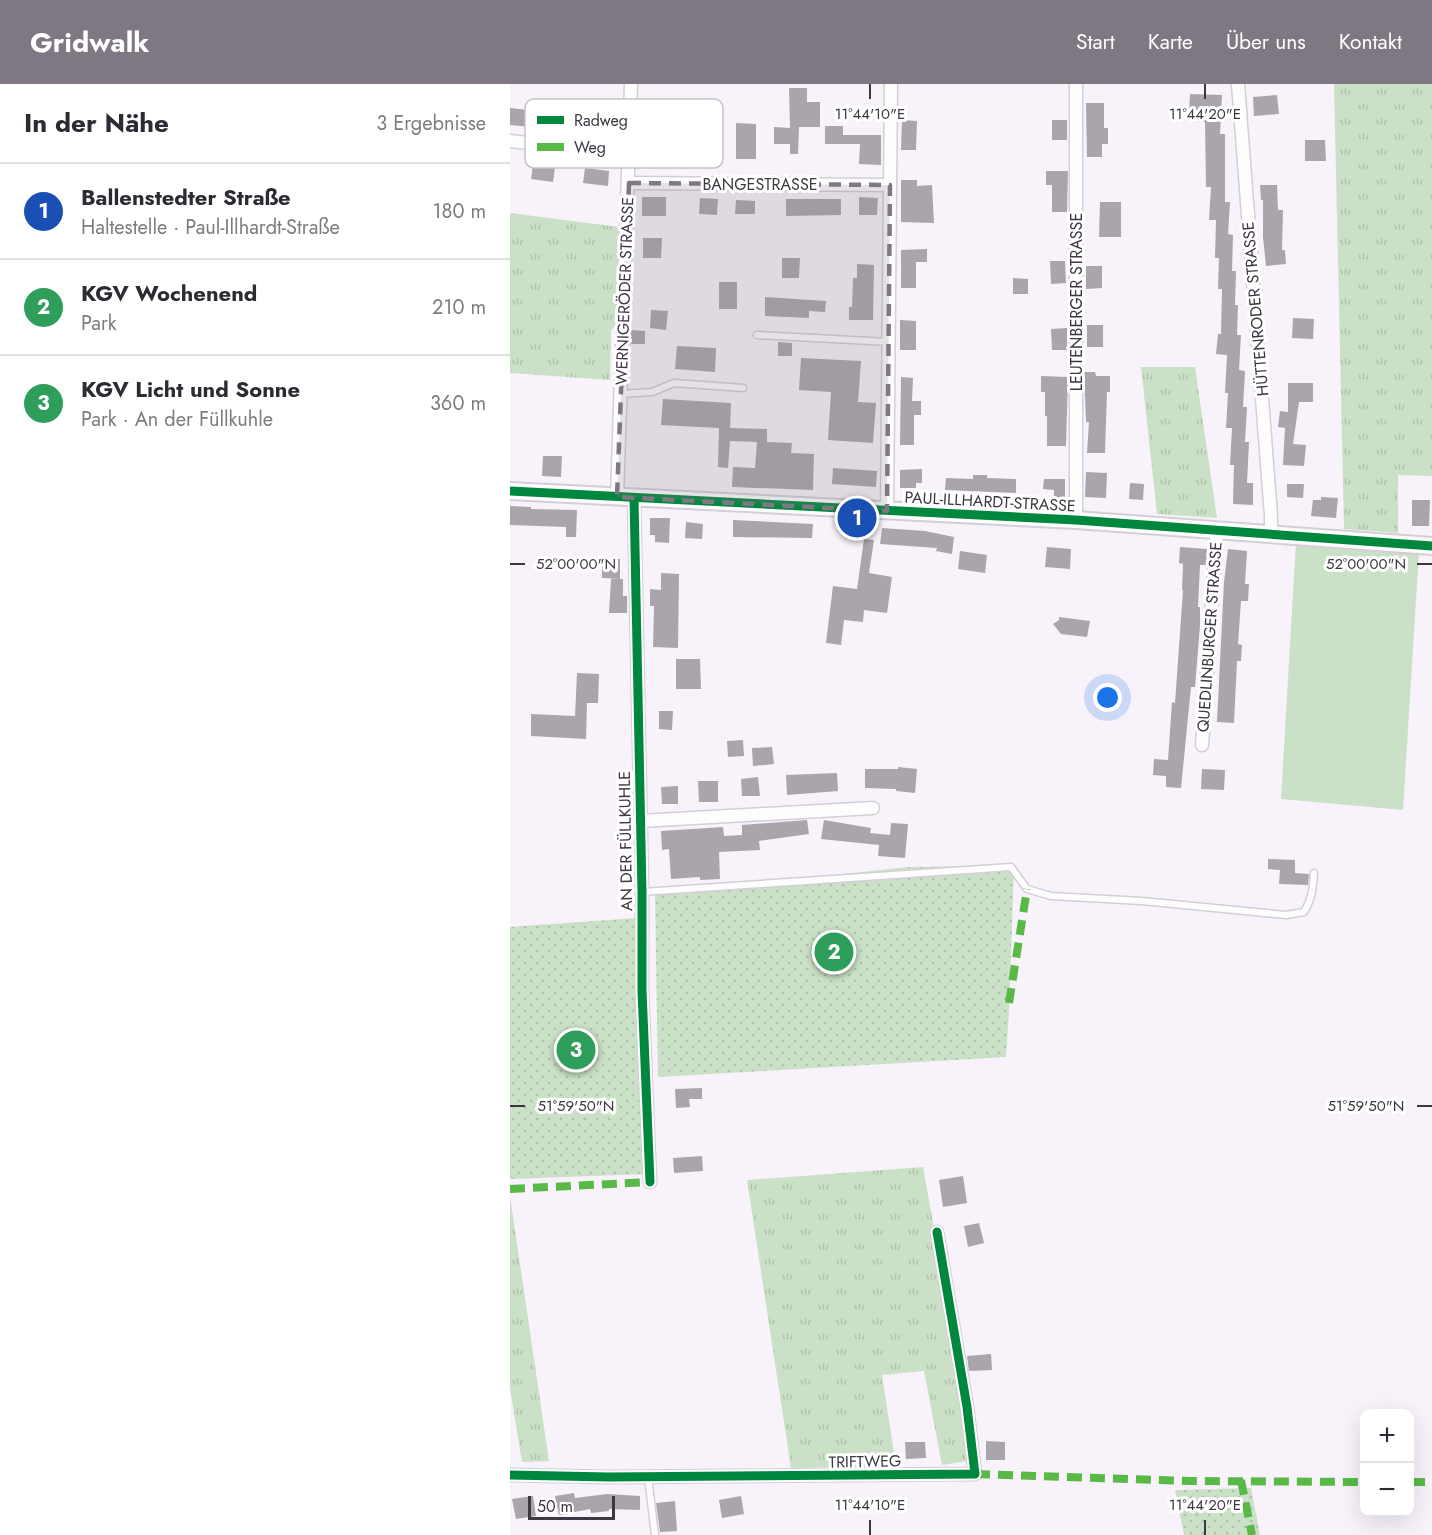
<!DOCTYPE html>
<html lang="de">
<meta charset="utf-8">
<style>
body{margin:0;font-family:Jost,sans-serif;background:#f7f7f7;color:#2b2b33}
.controls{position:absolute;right:18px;bottom:18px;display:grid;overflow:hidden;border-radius:12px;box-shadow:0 6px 24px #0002}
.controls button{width:54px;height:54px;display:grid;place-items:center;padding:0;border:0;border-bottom:2px solid #e1e1e2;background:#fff;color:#2b2b33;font:30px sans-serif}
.scale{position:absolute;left:18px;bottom:15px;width:87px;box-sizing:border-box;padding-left:6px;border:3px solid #3e3741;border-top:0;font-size:16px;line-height:21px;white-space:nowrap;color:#3e3741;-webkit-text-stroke:4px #fff;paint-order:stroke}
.you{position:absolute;left:598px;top:614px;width:21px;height:21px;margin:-15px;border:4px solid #fff;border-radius:50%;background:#1a73e8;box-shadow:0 0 0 9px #1a73e833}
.badge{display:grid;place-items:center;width:39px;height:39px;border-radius:50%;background:#7f7882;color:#fff;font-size:20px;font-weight:700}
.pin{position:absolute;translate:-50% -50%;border:3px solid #fff;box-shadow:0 2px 6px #0006}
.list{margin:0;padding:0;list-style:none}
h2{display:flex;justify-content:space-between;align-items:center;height:78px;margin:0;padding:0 24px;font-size:26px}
h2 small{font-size:20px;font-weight:400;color:#7c7c81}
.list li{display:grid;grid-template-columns:39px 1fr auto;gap:18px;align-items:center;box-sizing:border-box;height:96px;padding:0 24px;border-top:2px solid #e1e1e2}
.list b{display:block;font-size:22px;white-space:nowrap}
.list p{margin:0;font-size:20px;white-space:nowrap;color:#7c7c81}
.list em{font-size:20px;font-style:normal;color:#7c7c81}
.map{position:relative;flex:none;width:922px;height:1451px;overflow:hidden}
header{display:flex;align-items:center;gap:36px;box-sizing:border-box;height:84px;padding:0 30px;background:#7f7882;color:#fff}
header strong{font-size:28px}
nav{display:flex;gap:33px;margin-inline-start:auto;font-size:21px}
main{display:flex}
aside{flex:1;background:#fff}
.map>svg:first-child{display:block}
.grass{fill:url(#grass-tufts)}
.garden{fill:url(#garden-dots)}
.pitch{fill:#cbe1c7}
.building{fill:#aaa4ac}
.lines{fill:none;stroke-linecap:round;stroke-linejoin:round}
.service-casing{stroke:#d4ced7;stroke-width:9}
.minor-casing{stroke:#d4ced7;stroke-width:15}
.tertiary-casing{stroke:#d4ced7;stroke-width:20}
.service{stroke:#fefdfe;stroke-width:6}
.minor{stroke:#fefdfe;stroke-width:12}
.tertiary{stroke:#fefdfe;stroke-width:16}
.quiet{stroke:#58b947;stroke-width:8;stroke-dasharray:15 8;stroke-linecap:butt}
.cycleway-casing{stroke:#fff;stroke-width:13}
.cycleway{stroke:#00873e;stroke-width:9}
.marked{fill:#7f7882;fill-opacity:0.2;stroke:#7f7882;stroke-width:4.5;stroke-dasharray:12 8;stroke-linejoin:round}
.ticks{fill:none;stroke:#3e3741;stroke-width:2}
.labels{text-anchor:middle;stroke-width:6;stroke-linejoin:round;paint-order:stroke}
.street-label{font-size:16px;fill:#3e3741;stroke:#fff}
.key{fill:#fff;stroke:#c5c3c6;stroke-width:1.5}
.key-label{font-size:16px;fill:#3e3741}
.ticks-label{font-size:15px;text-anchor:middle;fill:#3e3741;stroke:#fff;stroke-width:6;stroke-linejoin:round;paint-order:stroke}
</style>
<header>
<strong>Gridwalk</strong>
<nav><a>Start</a><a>Karte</a><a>Über uns</a><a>Kontakt</a></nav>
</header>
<main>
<aside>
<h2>In der Nähe<small>3 Ergebnisse</small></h2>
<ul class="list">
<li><span class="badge" style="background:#1a4fb4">1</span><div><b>Ballenstedter Straße</b><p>Haltestelle · Paul-Illhardt-Straße</p></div><em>180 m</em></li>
<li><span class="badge" style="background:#2e9e5b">2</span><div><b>KGV Wochenend</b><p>Park</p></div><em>210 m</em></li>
<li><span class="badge" style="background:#2e9e5b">3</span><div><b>KGV Licht und Sonne</b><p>Park · An der Füllkuhle</p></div><em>360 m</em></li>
</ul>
</aside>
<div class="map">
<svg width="922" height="1451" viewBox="0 0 922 1451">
<defs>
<pattern id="grass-tufts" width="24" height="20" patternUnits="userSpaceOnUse" patternTransform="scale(1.5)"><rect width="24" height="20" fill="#cbe1c7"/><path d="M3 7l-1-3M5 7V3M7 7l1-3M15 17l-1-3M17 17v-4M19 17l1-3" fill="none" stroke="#afc2ac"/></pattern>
<pattern id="garden-dots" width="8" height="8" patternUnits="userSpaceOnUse" patternTransform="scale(1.5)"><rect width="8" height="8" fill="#cbe1c7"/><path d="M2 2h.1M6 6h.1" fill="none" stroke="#afc2ac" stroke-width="1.8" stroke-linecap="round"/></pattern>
</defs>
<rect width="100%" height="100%" fill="#f8f2fa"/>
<!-- grass -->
<g class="grass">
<path d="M824,0H922V392L888,391V449L834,445Z"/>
<path d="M0,129L109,143L106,240L101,247L100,296L0,289Z"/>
<path d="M631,283H685L707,434L647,430Z"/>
<path d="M413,1083L441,1238L459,1368L457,1377L432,1381L414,1287L372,1291L386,1382L281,1384L237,1096Z"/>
<path d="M0,1112L39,1377L12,1378L0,1304Z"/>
</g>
<!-- garden -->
<g class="garden">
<path d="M504,782L499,927L496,973L148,993L145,810L399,783Z"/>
<path d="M126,834L137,1090L0,1095V843Z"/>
<path d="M741,1404L750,1451H674L665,1406Z"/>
</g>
<!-- pitch -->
<path class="pitch" d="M786,458L909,468L893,726L771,715Z"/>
<!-- building -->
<g class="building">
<path d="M279,4H297V18H310V43H289L288,70H280V60H264V43L280,44Z"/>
<path d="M680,10L712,11L710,50H715V118H720L718,150L723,151L722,187H726L725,221H728L727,251H731L729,286L735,287L733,323H737L735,358H739L737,399H743V421L723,420L724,381H720L722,344H716L718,309H715L717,271L706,270L708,250H711L712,205H708L709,174H705L706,136H699L701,103H696L695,38H688L689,30H679Z"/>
<path d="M767,11L769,30L744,32L743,13Z"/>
<path d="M576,19H594V44H598V60H592V73H577Z"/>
<path d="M0,24L36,28L35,33L100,41L98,58L42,51L43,45L0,41Z"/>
<path d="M392,36L407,37L406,66H391Z"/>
<rect x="542" y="36" width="15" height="20"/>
<path d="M226,39L246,40V75H226Z"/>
<path d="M315,42H333V51H371V81L349,80L350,60H315Z"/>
<path d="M795,56H815L816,77H795Z"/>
<path d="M23,80L45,83L43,98L21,95Z"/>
<path d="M75,84L99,87L98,102L73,99Z"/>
<path d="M536,87H558L557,128H542V101H536Z"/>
<path d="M391,96H407V102L422,101L424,139L391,138Z"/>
<path d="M750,101H767L768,126H773L772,166H775L776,180L756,182L753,153V116H751Z"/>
<rect x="132" y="113" width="24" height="19"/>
<path d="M349,113L368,114L367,131H349Z"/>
<path d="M190,114L208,115L207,131L189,130Z"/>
<path d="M276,115H331V131L276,132Z"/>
<path d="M226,116L245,117V130H225Z"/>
<path d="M590,118H611V153H589Z"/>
<path d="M133,154H152L151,174H133Z"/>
<path d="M417,165V178H406V204H391V166Z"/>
<path d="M272,174H290L289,194H272Z"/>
<path d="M540,177H555L556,199L541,200Z"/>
<path d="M347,180L364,181L363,236H339V223H342L343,194H347Z"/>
<path d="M576,182H592V204L576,205Z"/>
<path d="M503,194L518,195V210H503Z"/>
<rect x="209" y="198" width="18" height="27"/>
<path d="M255,213L316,217L315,228L299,227V234L255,232Z"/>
<path d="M141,226L158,227L156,246L140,244Z"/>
<path d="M783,234L804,235L803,255L782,254Z"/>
<path d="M390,236L406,237V266H390Z"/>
<rect x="577" y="241" width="16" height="22"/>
<path d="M557,244V266H542L541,245Z"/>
<path d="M121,246L135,247V260H120Z"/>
<path d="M268,258L282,259V272H268Z"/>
<path d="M167,262L206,264L205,288L165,285Z"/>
<path d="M291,274L351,277L348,318L366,319L363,359L318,356L321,308L289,306Z"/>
<path d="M574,288H585L586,292H600V308H597L595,369H577L579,338H576Z"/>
<path d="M531,292L558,293L556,362H537V332H535V308H531Z"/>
<path d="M391,293L403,294L402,317H411V331H404V361H390Z"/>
<path d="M778,299H803V318H789L783,360L796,361L794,382L773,381L775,344L768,343L770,327L778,328Z"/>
<path d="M153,315L221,319L220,344L257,345V358L282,359L281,369L304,370L303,406L222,403L223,383L245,384L247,358L220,357L218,384L208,383L209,344L151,341Z"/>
<path d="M33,372H52L51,393L32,392Z"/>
<path d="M323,384L367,387L366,403L322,400Z"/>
<path d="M412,385V399H406V404H390V386Z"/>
<path d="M576,388L597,389L596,414L575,413Z"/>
<path d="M463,391H477V394L506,395V409L435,406L436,394L463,395Z"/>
<path d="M534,395H555V414H544V406L533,405Z"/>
<path d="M620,399L634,400L633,416L619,415Z"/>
<path d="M777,400H794L793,414L777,413Z"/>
<path d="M811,413L828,414L826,434L801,432L803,416H811Z"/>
<path d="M902,416H920L919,442H902Z"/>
<path d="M0,422L21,423V425L67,426L66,453H56V443L0,441Z"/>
<path d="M140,434H160L159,459L145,458V451H140Z"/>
<path d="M223,436L303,440L302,454L223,453Z"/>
<path d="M176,438L193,440L192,455L175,454Z"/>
<path d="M372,444L415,447L444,453L442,470L426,467L427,464L370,460Z"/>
<path d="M354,455L364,456L359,489L382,493L377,529L354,526L353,538L334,536L331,561L316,559L323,502L347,505Z"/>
<path d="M537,463L561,465L560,485L535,483Z"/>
<path d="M670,463L697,465L696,481H690L688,523H690V541L685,603H681L671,704L656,703V692L643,691L644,675L658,676L662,618L665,619L673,506H672L673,480L669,479Z"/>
<path d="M718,465L737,467L735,500H739L738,517H731L728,560L732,561L731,577H727L724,639L707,638L714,498Z"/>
<path d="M450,467L477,471L475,489L448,485Z"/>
<path d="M92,475H110V495L92,494Z"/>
<path d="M151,489L169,490L168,564L143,563L144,522H140V505L151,506Z"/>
<path d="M101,495H113V512H117V529H99Z"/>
<path d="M549,533L580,537L577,553L551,550L543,540L549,536Z"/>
<path d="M166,575H190L191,605H166Z"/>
<path d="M67,589L89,590L88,619H77L76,655L21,652V630L65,632Z"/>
<path d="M149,627H163L162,646L149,645Z"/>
<path d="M233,656L234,672L218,673L217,657Z"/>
<path d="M262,663L264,680L243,682L242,664Z"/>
<path d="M388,683L407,685L405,709L386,707V705L355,704V685H388Z"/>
<path d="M692,685L715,686L714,706L691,705Z"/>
<path d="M327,689L328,707L277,711L276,691Z"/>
<path d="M248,693L250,712H232L231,695Z"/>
<path d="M188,697H208V718H189Z"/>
<path d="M168,702V720H152L151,703Z"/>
<path d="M297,736L299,750L249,757L250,766L209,768L210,795L190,796V793L161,795L159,765L152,766L151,747L213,743L214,752L232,751V741Z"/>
<path d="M314,736L361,744L360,749L380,751L381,739L398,740L395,774L368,772L369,761L311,755Z"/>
<path d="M758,775L785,776V789L799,790L798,801L769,800L770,786L758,785Z"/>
<path d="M192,1004V1015H179L180,1023L166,1024L165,1005Z"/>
<path d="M192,1072L193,1087L164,1089L163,1074Z"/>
<path d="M453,1092L457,1119L433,1123L429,1096Z"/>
<path d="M469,1139L474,1159L458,1163L454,1142Z"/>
<path d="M481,1270L482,1286L459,1287L457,1272Z"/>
<path d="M476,1357L495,1358V1376H476Z"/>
<path d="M395,1358H415L416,1374L396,1375Z"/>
<path d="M64,1409L65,1414L97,1410L130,1412V1426L99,1425V1427L81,1429L80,1425L49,1431L45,1412Z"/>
<path d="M23,1412L26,1432L6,1435L2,1415Z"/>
<path d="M231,1412L234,1430L212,1434L209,1416Z"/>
<path d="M165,1417L167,1447L150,1448L146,1419Z"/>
</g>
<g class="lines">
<defs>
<g id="service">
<path d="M247,251L379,258"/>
<path d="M111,310L142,308L164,299L233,304"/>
<path d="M132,808L501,783L517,805L541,812L632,817L776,831L794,828C802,815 803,804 804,789"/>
<path d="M138,1393L145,1451"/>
</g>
<g id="minor">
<path d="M728,0L761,432V449"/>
<path d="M0,57L119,71"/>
<path d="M119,99L380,101"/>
<path d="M107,413L121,0"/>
<path d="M124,414L132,808V907L140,1098"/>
<path d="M377,427L381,0"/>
<path d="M566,436V0"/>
<path d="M692,661L707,445"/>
<path d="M130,737L363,724"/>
<path d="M0,1391L99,1393L465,1390L457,1323L427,1148"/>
</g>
<path id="tertiary" d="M0,407L566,436L922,462"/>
</defs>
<!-- service casing -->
<use href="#service" class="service-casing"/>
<!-- minor casing -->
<use href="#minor" class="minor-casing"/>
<!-- tertiary casing -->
<use href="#tertiary" class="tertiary-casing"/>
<!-- service -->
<use href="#service" class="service"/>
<!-- minor -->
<use href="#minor" class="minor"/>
<!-- tertiary -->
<use href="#tertiary" class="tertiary"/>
<!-- quiet -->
<g class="quiet">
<path d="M499,919L517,805"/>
<path d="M0,1105L140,1098"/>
<path d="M465,1390L680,1397L854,1398"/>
<path d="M731,1396L742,1451"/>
<path d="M900,1398H922"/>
</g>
<defs>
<g id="cycleway">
<path d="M0,407L566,436L922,462"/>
<path d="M124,414L132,808V907L140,1098"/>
<path d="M0,1391L99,1393L465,1390L457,1323L427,1148"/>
</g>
</defs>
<!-- cycleway casing -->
<use href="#cycleway" class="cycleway-casing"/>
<!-- cycleway -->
<use href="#cycleway" class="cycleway"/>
</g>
<!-- marked area -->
<path class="marked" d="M119,99L380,101L377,427L107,413Z"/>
<!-- ticks -->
<path class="ticks" d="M360,0V15M695,0V15M0,480H15M907,480H922M0,1022H15M907,1022H922M360,1436V1451M695,1436V1451"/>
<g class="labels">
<!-- street labels -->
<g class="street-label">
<text x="250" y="106">BANGESTRASSE</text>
<text transform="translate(114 207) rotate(-88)" y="6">WERNIGERÖDER STRASSE</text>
<text transform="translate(566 218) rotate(-90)" y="6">LEUTENBERGER STRASSE</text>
<text transform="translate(745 225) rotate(-95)" y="6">HÜTTENRODER STRASSE</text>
<text transform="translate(480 417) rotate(3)" y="6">PAUL-ILLHARDT-STRASSE</text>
<text transform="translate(699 553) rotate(-86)" y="6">QUEDLINBURGER STRASSE</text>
<text transform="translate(115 757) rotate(-91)" y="6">AN DER FÜLLKUHLE</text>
<text transform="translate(355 1377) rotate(-1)" y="6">TRIFTWEG</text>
</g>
</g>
<!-- legend -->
<rect x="15" y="15" width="198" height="69" rx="9" class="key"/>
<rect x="27" y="32" width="27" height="8" fill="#00873e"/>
<rect x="27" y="59" width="27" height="8" fill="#58b947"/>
<g class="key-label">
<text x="64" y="42">Radweg</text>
<text x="64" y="69">Weg</text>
</g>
<g class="ticks-label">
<text x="360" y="35">11°44'10"E</text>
<text x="695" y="35">11°44'20"E</text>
<text x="66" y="485">52°00'00"N</text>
<text x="856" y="485">52°00'00"N</text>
<text x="66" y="1027">51°59'50"N</text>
<text x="856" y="1027">51°59'50"N</text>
<text x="360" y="1426">11°44'10"E</text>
<text x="695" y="1426">11°44'20"E</text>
</g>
</svg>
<div class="controls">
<button>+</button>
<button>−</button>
</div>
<div class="scale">50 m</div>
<div class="you"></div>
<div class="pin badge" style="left:347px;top:434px;background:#1a4fb4">1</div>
<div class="pin badge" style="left:324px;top:868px;background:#2e9e5b">2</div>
<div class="pin badge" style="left:66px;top:966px;background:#2e9e5b">3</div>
</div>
</main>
